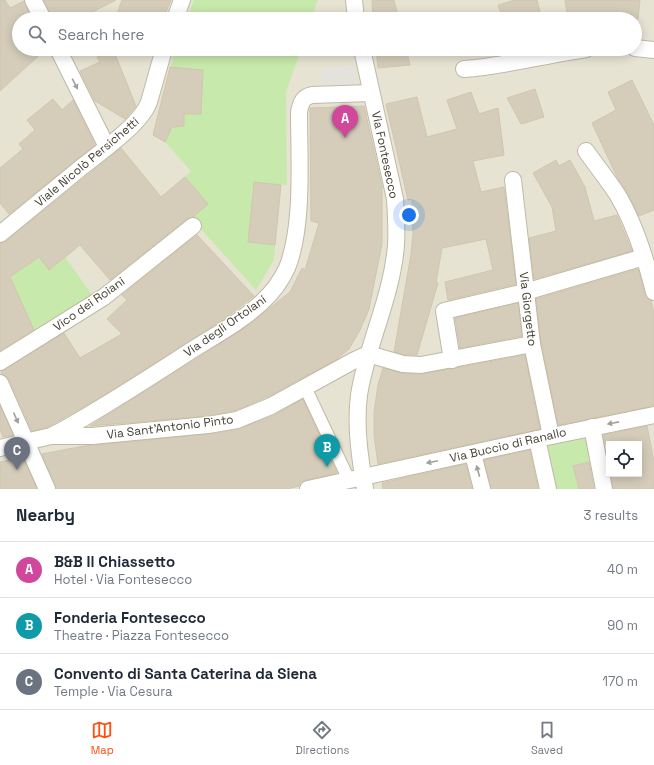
<!DOCTYPE html>
<meta charset="utf-8">
<style>
body{margin:0;font-family:"Space Grotesk",sans-serif;background:#f2f2f3;color:#1f2937}
.controls{position:absolute;right:12px;bottom:12px;display:grid;overflow:hidden;border-radius:0px;box-shadow:0 2px 10px #0003}
.controls button{width:36px;height:36px;display:grid;place-items:center;padding:0;border:0;border-bottom:1px solid #e0e1e3;background:#fff;color:#1f2937;font:20px sans-serif}
.you{position:absolute;left:409px;top:215px;width:14px;height:14px;margin:-10px;border:3px solid #fff;border-radius:50%;background:#1a73e8;box-shadow:0 0 0 6px #1a73e833}
.badge{display:grid;place-items:center;width:26px;height:26px;border-radius:50%;background:#ff4e10;color:#fff;font-size:13px;font-weight:700}
.pin{position:absolute;translate:-50% -33px;filter:drop-shadow(0 1px 2px #0008)}
.pin::after{content:'';position:absolute;top:21px;width:14px;height:12px;background:inherit;clip-path:polygon(0 0,100% 0,50% 100%)}
.list{margin:0;padding:0;list-style:none}
h2{display:flex;justify-content:space-between;align-items:center;height:52px;margin:0;padding:0 16px;font-size:17px}
h2 small{font-size:13px;font-weight:400;color:#747a83}
.list li{display:grid;grid-template-columns:26px 1fr auto;gap:12px;align-items:center;box-sizing:border-box;height:56px;padding:0 16px;border-top:1px solid #e0e1e3}
.list b{display:block;font-size:15px;white-space:nowrap}
.list p{margin:0;font-size:13px;white-space:nowrap;color:#747a83}
.list em{font-size:13px;font-style:normal;color:#747a83}
.icon{flex:none;width:22px;height:22px;fill:none;stroke:currentColor;stroke-width:2;stroke-linecap:round;stroke-linejoin:round}
.map{position:relative;flex:none;width:654px;height:489px;overflow:hidden}
.search{position:absolute;background:#fff;box-shadow:0 2px 10px #0003;left:12px;right:12px;top:12px;height:44px;display:flex;align-items:center;gap:10px;box-sizing:border-box;padding:0 14px;border-radius:22px;color:#747a83;font-size:15px}
.sheet{height:220px;background:#fff}
nav{display:flex;justify-content:space-around;align-items:center;box-sizing:border-box;height:56px;border-top:1px solid #e0e1e3;background:#fff;font-size:11px;color:#747a83}
nav a{display:grid;justify-items:center;gap:2px}
nav .on{color:#ff4e10}
.map>svg:first-child{display:block}
.residential{fill:#e7e3d3;fill-rule:evenodd}
.green{fill:#c7e9ac}
.parking{fill:#e4e2dd}
.building{fill:#d5cdba;stroke:#d0c6ad}
.lines{fill:none;stroke-linecap:round;stroke-linejoin:round}
.pedestrian-casing{stroke:#bfb9a7;stroke-width:14}
.minor-casing{stroke:#bfb9a7;stroke-width:18}
.pedestrian{stroke:#fff;stroke-width:12}
.minor{stroke:#fff;stroke-width:16}
.oneway{fill:#a2a09a}
.labels{text-anchor:middle;stroke-width:3;stroke-linejoin:round;paint-order:stroke}
.street-label{font-size:12px;fill:#464134;stroke:#fff}
</style>
<div class="map">
<svg width="654" height="489" viewBox="0 0 654 489">
<rect width="100%" height="100%" fill="#f3f0e5"/>
<!-- residential -->
<path class="residential" d="M0,0H654V489H0ZM19,19H635V49H19ZM609,444H639V474H609Z"/>
<!-- green -->
<g class="green">
<path d="M194,0H318L311,19H187Z"/>
<path d="M176,49H301L286,92L287,185L253,183L248,242L275,245L274,260L256,290L191,218L208,204L185,177L191,171L165,142L172,127L184,114H201L203,70L170,67Z"/>
<path d="M39,257L49,270L65,257L92,295L35,333L10,277Z"/>
<path d="M589,435L594,461L573,467L579,489H554L543,444Z"/>
</g>
<!-- parking -->
<path class="parking" d="M354,66L357,83L322,85L324,69Z"/>
<!-- building -->
<g class="building">
<path d="M0,0H5L10,8L24,1L32,19H19V49H46L0,91Z"/>
<path d="M44,0H116L79,19H52Z"/>
<path d="M122,0H171L163,19H115Z"/>
<path d="M372,0H394L399,19H373Z"/>
<path d="M515,0H537L542,19H503L498,5Z"/>
<path d="M565,0H640L638,19H568Z"/>
<path d="M113,49L136,106L125,119L95,101L80,71L100,62L97,57Z"/>
<path d="M376,49H406L410,65L378,68Z"/>
<path d="M170,67L203,70L201,114H184V126L172,127L165,142L153,135Z"/>
<path d="M632,80L654,125V210L639,216L625,189L617,177L592,123L616,110L608,92Z"/>
<path d="M535,89L544,117L521,124L507,98Z"/>
<path d="M471,92L479,114L498,108L504,155L473,161L481,192L504,187L516,284L448,300L445,282L493,270L486,239L442,248L436,283H438L417,355H405L394,352L411,254L413,234L412,199L408,200L386,104L417,97L427,137L457,129L447,100Z"/>
<path d="M53,99L62,110L73,100L95,145L9,214L0,203V168L23,149L19,144L35,130L27,120Z"/>
<path d="M364,106L382,186V244L369,309L360,330L349,349L337,359L267,397L234,411L207,416L90,426L243,329L290,292L302,268L305,270L319,223L311,221L310,108Z"/>
<path d="M121,148L161,197L185,177L208,204L193,217L187,219L110,280L80,245L49,270L39,257L10,277L34,330L0,351V243L6,241Z"/>
<path d="M556,160L559,166L570,160L585,187L594,221L617,215L632,251L534,279L529,238L556,231L552,207L533,173Z"/>
<path d="M254,182L281,185L275,245L248,242Z"/>
<path d="M197,235L254,296L223,320L106,394L48,427L32,431L9,379L6,376L2,374L1,371L64,333L80,358L122,334L107,319L127,300L122,295Z"/>
<path d="M638,269L645,294L647,298L651,301L654,313V406L558,425L541,342L536,299Z"/>
<path d="M518,303L522,336L460,348L455,318Z"/>
<path d="M525,355L540,429L378,464L374,436V412L378,385L383,368L402,373L423,374Z"/>
<path d="M303,399L337,473L306,480L301,482L299,486L287,489H56L42,454L84,446L209,434L239,429L275,415Z"/>
<path d="M0,406L13,435L3,437L0,429Z"/>
<path d="M647,426L654,461V489H613L611,474H639V444H605L603,435Z"/>
<path d="M530,450L538,489H491L484,460Z"/>
<path d="M23,457L37,489H0V462Z"/>
<path d="M589,462L594,489H579L573,466Z"/>
<path d="M466,464L472,489H383L382,483Z"/>
</g>
<g class="lines">
<defs>
<path id="pedestrian" d="M305,387L349,480"/>
<g id="minor">
<path d="M33,0L43,19"/>
<path d="M354,0L356,19"/>
<path d="M175,19L182,0"/>
<path d="M635,48L654,50"/>
<path d="M58,49L107,147"/>
<path d="M362,49L395,199C396,214 397,229 396,245C392,297 367,344 359,395C355,426 360,458 365,489"/>
<path d="M464,69C505,66 545,55 586,49"/>
<path d="M586,151C596,165 607,179 617,194C634,222 646,260 654,292"/>
<path d="M513,180L532,344L551,436"/>
<path d="M0,234C28,211 55,189 83,166C102,151 141,124 149,102L164,49"/>
<path d="M368,354L403,364L421,365L532,344"/>
<path d="M452,360L444,311L525,292L644,257"/>
<path d="M0,362L104,297L193,226"/>
<path d="M0,383L47,489"/>
<path d="M592,427L604,489"/>
<path d="M53,436H92L208,425L237,420L271,406L353,361L368,354"/>
<path d="M537,439L548,489"/>
<path d="M0,448L51,436L61,431C106,406 149,378 192,350C216,335 242,321 262,302C273,292 281,281 287,268C304,226 299,157 299,112C301,102 303,97 312,95L371,93"/>
<path d="M473,454L482,489"/>
<path d="M308,489L537,439L654,415"/>
</g>
</defs>
<!-- pedestrian casing -->
<use href="#pedestrian" class="pedestrian-casing"/>
<!-- minor casing -->
<use href="#minor" class="minor-casing"/>
<!-- pedestrian -->
<use href="#pedestrian" class="pedestrian"/>
<!-- minor -->
<use href="#minor" class="minor"/>
</g>
<!-- one-way arrows -->
<defs><path id="oneway-solid" d="M-6-.8H1V-3.2L6.5 0L1 3.2V.8H-6Z"/></defs>
<g class="oneway">
<use href="#oneway-solid" transform="translate(75 84) rotate(63)"/>
<use href="#oneway-solid" transform="translate(16 418) rotate(66)"/>
<use href="#oneway-solid" transform="translate(613 423) rotate(169)"/>
<use href="#oneway-solid" transform="translate(432 462) rotate(168)"/>
<use href="#oneway-solid" transform="translate(478 471) rotate(-105)"/>
</g>
<g class="labels">
<!-- street labels -->
<g class="street-label">
<text transform="translate(385 155) rotate(78)" y="4">Via Fontesecco</text>
<text transform="translate(87 162) rotate(-40)" y="4">Viale Nicolò Persichetti</text>
<text transform="translate(89 304) rotate(-35)" y="4">Vico dei Roiani</text>
<text transform="translate(528 309) rotate(83)" y="4">Via Giorgetto</text>
<text transform="translate(225 326) rotate(-35)" y="4">Via degli Ortolani</text>
<text transform="translate(170 427) rotate(-7)" y="4">Via Sant'Antonio Pinto</text>
<text transform="translate(508 445) rotate(-13)" y="4">Via Buccio di Ranallo</text>
</g>
</g>
</svg>
<div class="controls">
<button><svg class="icon" aria-label="locate" viewBox="0 0 24 24"><circle cx="12" cy="12" r="6"/><path d="M12 2v4M12 18v4M2 12h4M18 12h4"/></svg></button>
</div>
<div class="you"></div>
<div class="pin badge" style="left:345px;top:138px;background:#d1479c">A</div>
<div class="pin badge" style="left:327px;top:467px;background:#0f9aa8">B</div>
<div class="pin badge" style="left:17px;top:470px;background:#6b7280">C</div>
<div class="search"><svg class="icon" aria-label="search" viewBox="0 0 24 24"><circle cx="10" cy="10" r="6"/><path d="M15 15l6 6"/></svg>Search here</div>
</div>
<section class="sheet">
<h2>Nearby<small>3 results</small></h2>
<ul class="list">
<li><span class="badge" style="background:#d1479c">A</span><div><b>B&amp;B Il Chiassetto</b><p>Hotel · Via Fontesecco</p></div><em>40 m</em></li>
<li><span class="badge" style="background:#0f9aa8">B</span><div><b>Fonderia Fontesecco</b><p>Theatre · Piazza Fontesecco</p></div><em>90 m</em></li>
<li><span class="badge" style="background:#6b7280">C</span><div><b>Convento di Santa Caterina da Siena</b><p>Temple · Via Cesura</p></div><em>170 m</em></li>
</ul>
</section>
<nav>
<a class="on"><svg class="icon" aria-label="map" viewBox="0 0 24 24"><path d="M3 6l6-2 6 2 6-2v14l-6 2-6-2-6 2zM9 4v14M15 6v14"/></svg>Map</a>
<a><svg class="icon" aria-label="directions" viewBox="0 0 24 24"><path d="M12 3l9 9-9 9-9-9zM9 14v-3h6M13 9l2 2-2 2"/></svg>Directions</a>
<a><svg class="icon" aria-label="saved" viewBox="0 0 24 24"><path d="M7 4h10v16l-5-4-5 4z"/></svg>Saved</a>
</nav>
